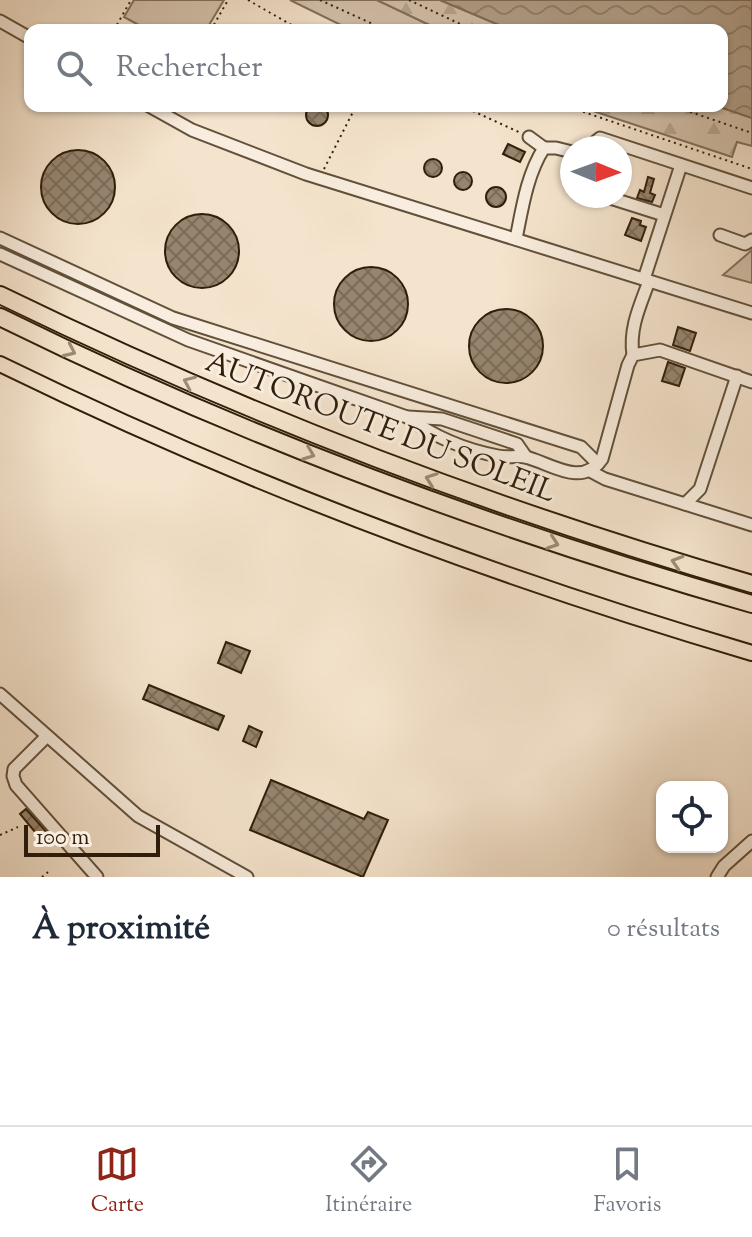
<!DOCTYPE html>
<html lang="fr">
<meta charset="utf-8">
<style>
body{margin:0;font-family:"Sorts Mill Goudy",serif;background:#f2f2f3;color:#1f2937}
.controls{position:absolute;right:24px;bottom:24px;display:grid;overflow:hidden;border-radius:16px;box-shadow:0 2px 6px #0004}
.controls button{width:72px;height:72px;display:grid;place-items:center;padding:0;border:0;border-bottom:2px solid #e0e1e3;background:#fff;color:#1f2937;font:40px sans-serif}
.compass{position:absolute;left:560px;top:136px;width:72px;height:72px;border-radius:50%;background:#fff;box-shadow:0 2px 6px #0004;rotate:91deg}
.scale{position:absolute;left:24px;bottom:20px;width:136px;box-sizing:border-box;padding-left:8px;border:4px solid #301e0a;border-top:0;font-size:22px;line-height:28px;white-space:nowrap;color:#301e0a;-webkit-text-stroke:6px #f8edde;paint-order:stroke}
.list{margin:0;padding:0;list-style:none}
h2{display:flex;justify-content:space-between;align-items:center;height:104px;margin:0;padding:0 32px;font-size:34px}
h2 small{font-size:26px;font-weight:400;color:#747a83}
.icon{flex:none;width:44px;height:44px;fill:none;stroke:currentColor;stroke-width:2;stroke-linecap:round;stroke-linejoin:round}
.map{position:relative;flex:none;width:752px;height:877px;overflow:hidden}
.search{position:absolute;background:#fff;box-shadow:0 2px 6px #0004;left:24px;right:24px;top:24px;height:88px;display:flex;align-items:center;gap:20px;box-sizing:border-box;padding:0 28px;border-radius:16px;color:#747a83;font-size:30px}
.sheet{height:248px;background:#fff}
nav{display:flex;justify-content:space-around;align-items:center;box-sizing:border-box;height:112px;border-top:2px solid #e0e1e3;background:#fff;font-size:22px;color:#747a83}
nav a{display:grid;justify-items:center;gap:4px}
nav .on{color:#8f2418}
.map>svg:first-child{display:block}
.grass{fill:#d4c2ac;stroke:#82705b;stroke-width:2}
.forest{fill:url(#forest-firs);stroke:#82705b;stroke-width:2}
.water{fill:url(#water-waves);stroke:#7e6d57;stroke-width:2}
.building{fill:url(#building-cross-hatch);stroke:#301e0a;stroke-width:2}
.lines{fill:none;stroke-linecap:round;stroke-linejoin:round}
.minor-casing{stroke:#61503b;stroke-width:15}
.major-casing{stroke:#301e0a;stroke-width:18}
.highway-casing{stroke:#301e0a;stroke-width:20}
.path{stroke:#301e0a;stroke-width:2;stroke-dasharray:2 4;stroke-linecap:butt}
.minor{stroke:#f8edde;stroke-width:11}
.major{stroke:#f5e4cd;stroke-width:14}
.highway{stroke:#f5e4cd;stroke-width:16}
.oneway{stroke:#9c8b75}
.labels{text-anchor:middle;stroke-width:6;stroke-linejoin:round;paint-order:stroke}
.street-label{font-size:30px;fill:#301e0a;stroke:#f8edde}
</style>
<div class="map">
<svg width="752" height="877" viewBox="0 0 752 877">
<defs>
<pattern id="forest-firs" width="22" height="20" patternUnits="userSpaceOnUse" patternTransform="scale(2)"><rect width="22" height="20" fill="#d4c2ac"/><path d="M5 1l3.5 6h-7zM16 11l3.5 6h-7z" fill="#b6a693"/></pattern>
<pattern id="water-waves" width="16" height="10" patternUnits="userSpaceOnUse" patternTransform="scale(2)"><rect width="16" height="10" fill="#b2a18b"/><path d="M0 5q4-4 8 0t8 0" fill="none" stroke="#918370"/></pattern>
<pattern id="building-cross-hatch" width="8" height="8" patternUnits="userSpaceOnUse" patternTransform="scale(2)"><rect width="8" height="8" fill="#96856f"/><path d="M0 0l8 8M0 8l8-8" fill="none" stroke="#7b6c59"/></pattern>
</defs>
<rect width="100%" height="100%" fill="#f5e4cd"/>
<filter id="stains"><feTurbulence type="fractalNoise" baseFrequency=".0025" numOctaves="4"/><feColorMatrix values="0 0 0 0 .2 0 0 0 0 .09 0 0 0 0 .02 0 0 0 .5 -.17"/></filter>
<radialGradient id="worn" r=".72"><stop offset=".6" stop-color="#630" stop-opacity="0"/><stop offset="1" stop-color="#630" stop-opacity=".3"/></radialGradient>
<!-- grass -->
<g class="grass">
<path d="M134,0H224L206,30H148L124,17Z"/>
<path d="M290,0H377L440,30H351Z"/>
<path d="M752,250V283L723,275Z"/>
</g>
<!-- forest -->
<g class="forest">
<path d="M377,0H440L511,30H440Z"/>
<path d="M578,106H717L752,118V146L737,142L732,157Z"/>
</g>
<!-- water -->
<path class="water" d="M440,0H752V118L717,106H722V30H511Z"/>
<!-- building -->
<g class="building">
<circle cx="317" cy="115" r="11"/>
<path d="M508,144L525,152L520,162L503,154Z"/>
<circle cx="78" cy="187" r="37"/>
<circle cx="433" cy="168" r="9"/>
<circle cx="463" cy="181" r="9"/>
<path d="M648,177L654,179L650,193L655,195L652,202L637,198L640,190L644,192Z"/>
<circle cx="496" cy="197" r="10"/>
<circle cx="202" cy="251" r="37"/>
<path d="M632,218L641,221L640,225L646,227L641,241L625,235Z"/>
<circle cx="371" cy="304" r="37"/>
<circle cx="506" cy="346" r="37"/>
<path d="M678,327L696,333L690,351L673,345Z"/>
<path d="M668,362L685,368L679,386L662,381Z"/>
<path d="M226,642L250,651L241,673L218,663Z"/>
<path d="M149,685L224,716L218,730L143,699Z"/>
<path d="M249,726L262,732L256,747L243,741Z"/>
<path d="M271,780L364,819L368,812L388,820L363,877L250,830Z"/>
<path d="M26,809L52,838L45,844L20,814Z"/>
</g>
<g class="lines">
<defs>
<g id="minor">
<path d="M0,21L30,38"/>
<path d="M149,106L192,130L306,174L752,313"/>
<path d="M529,137L544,148"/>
<path d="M588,148L600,138L752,188"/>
<path d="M604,196L664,215"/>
<path d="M720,235L745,244L752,240"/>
<path d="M0,238L173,318L581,447L598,464"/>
<path d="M516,239C522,209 527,174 544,148H556L572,152"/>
<path d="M0,254L188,340L407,417C433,436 466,450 498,456C508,458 519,455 529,458C553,465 582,487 602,459L628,365L633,355L660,350L752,382"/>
<path d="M644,279L681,165"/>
<path d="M633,355C629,328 640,306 649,281"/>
<path d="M408,417L442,419L517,444L526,457"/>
<path d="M590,471L605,479L752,525"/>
<path d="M685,504L700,489L737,376"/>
<path d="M0,694L138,816L247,877"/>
<path d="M46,737L14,769L13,776L16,785L97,877"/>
<path d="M717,877L724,866L752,841"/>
</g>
<path id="major" d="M0,364C241,482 494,577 752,653"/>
<g id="highway">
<path d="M0,295C242,413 493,509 752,584"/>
<path d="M0,317C241,436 494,530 752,604"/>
</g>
</defs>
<!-- minor casing -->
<use href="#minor" class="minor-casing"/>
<!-- major casing -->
<use href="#major" class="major-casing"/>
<!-- highway casing -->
<use href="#highway" class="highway-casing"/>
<!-- path -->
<g class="path">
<path d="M248,0L300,30"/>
<path d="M320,0L386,30"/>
<path d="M409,0L473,30"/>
<path d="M114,30L131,0"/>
<path d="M211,30L228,0"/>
<path d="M462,106L521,133"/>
<path d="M566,106L752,169"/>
<path d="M673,106L752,133"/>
<path d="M324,169L356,106"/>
<path d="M0,835L18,827"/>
<path d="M42,877L48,872"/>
</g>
<!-- minor -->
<use href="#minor" class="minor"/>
<!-- major -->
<use href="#major" class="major"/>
<!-- highway -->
<use href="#highway" class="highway"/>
</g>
<!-- one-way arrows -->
<defs><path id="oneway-chevron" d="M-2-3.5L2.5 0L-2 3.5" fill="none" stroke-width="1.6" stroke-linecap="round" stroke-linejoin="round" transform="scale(2)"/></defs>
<g class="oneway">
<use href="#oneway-chevron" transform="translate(70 351) rotate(25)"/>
<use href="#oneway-chevron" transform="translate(189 382) rotate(-156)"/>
<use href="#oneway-chevron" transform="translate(309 454) rotate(21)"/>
<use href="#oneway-chevron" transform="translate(431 479) rotate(-160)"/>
<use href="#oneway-chevron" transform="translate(553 543) rotate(19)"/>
<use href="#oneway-chevron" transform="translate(677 562) rotate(-163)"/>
</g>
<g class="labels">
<!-- street labels -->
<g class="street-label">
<text transform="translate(381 426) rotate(21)" y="10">AUTOROUTE DU SOLEIL</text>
</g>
</g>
<rect width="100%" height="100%" filter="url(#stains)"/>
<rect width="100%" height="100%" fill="url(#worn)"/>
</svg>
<div class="controls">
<button><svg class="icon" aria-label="locate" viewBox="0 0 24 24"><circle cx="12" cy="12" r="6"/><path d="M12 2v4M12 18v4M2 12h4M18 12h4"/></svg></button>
</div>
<svg class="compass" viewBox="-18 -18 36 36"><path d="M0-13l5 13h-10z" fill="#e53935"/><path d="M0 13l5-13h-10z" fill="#747a83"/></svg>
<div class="scale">100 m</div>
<div class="search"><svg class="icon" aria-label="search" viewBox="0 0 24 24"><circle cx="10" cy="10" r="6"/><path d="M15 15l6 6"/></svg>Rechercher</div>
</div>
<section class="sheet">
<h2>À proximité<small>0 résultats</small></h2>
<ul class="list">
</ul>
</section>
<nav>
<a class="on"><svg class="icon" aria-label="map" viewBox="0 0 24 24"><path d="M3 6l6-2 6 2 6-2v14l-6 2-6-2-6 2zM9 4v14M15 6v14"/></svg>Carte</a>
<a><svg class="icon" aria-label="directions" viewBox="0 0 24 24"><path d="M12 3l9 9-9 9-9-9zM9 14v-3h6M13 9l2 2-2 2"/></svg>Itinéraire</a>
<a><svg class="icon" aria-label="saved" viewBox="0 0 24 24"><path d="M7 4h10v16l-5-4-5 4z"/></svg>Favoris</a>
</nav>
